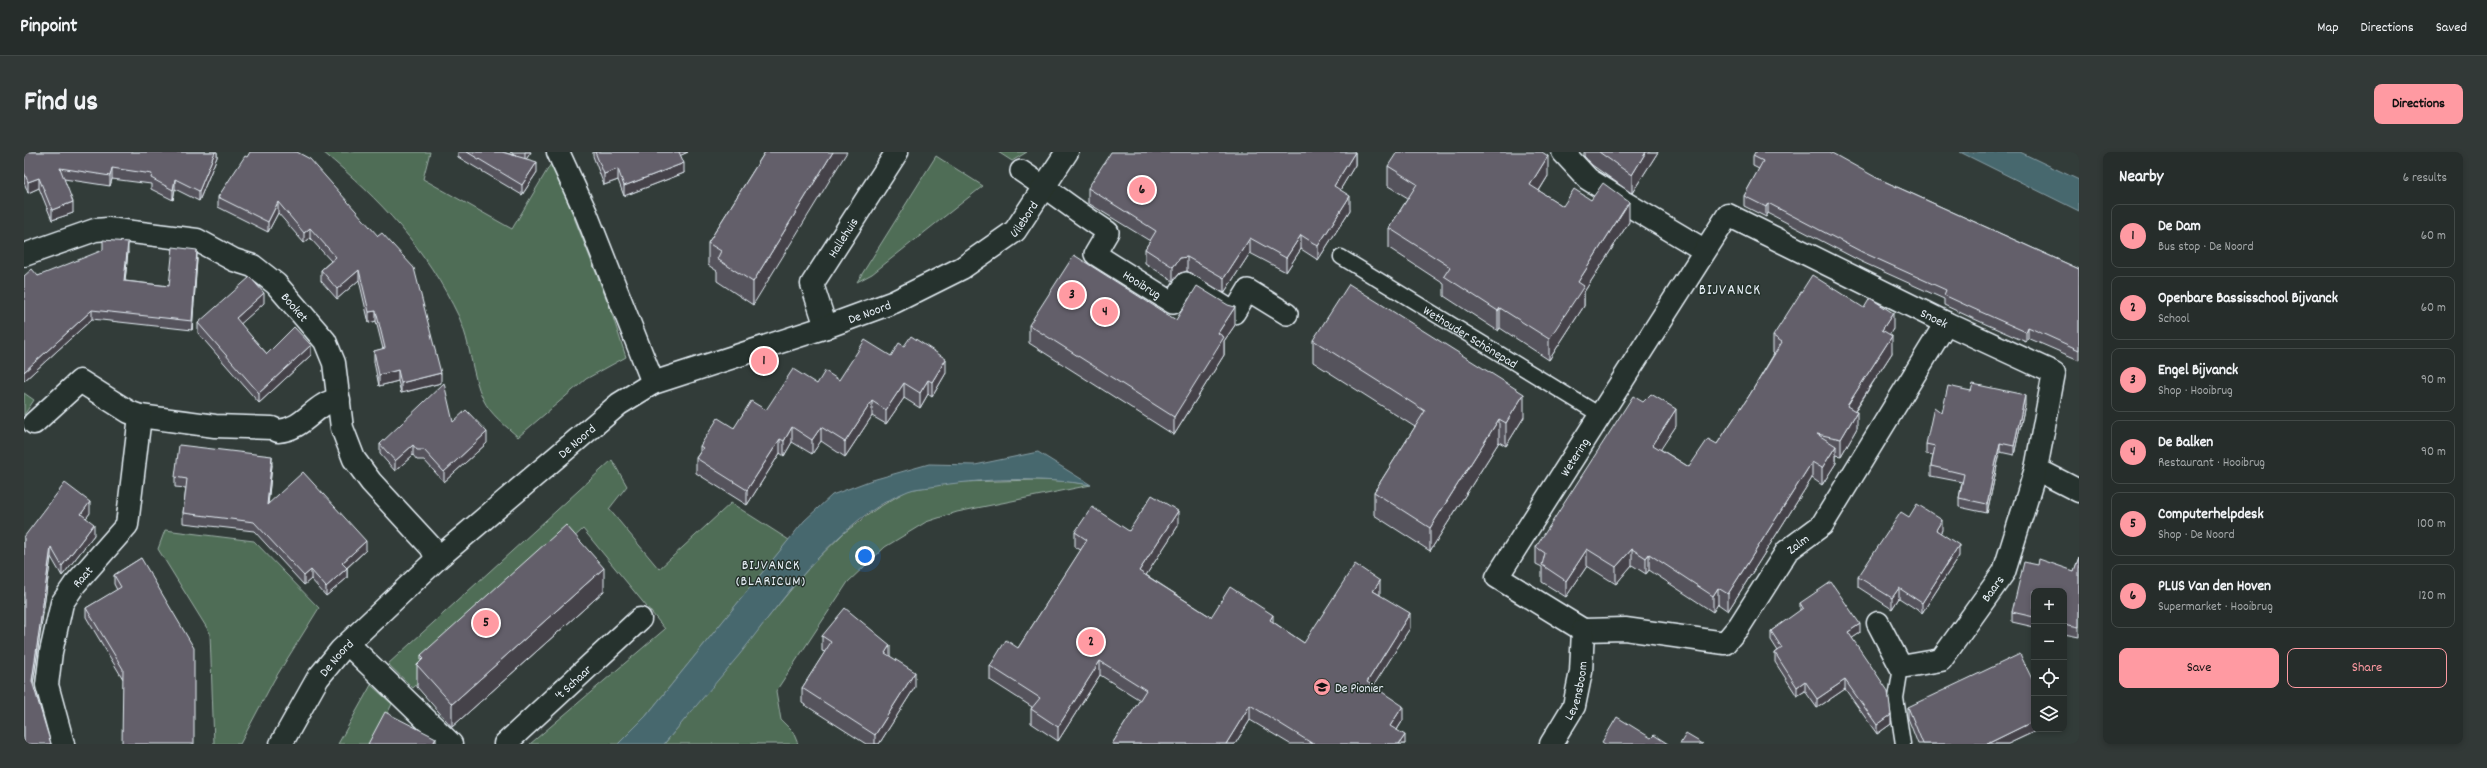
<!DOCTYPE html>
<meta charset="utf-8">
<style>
body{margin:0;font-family:Dekko,sans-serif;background:#323937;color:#f1f3f6}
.controls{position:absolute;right:12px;bottom:12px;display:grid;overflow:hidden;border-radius:8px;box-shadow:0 2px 6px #0003}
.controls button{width:36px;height:36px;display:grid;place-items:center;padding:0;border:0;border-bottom:1px solid #424947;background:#262d2b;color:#f1f3f6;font:20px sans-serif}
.you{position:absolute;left:841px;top:404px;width:14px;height:14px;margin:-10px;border:3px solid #fff;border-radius:50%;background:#1a73e8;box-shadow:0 0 0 6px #1a73e833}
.badge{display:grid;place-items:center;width:26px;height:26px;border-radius:50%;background:#ff9aa2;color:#111;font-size:13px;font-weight:700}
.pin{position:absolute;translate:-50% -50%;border:2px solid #fff;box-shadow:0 1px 4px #0006}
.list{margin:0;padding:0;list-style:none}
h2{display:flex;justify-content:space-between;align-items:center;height:52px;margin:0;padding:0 16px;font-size:17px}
h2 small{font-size:13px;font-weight:400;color:#a4a8a9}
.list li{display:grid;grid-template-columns:26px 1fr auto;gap:12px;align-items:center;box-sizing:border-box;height:64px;margin:0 8px 8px;padding:0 8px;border:1px solid #424947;border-radius:8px}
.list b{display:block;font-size:15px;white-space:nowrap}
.list p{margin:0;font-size:13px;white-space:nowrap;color:#a4a8a9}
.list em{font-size:13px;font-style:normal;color:#a4a8a9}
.actions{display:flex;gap:8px;padding:12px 16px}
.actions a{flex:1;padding:9px 0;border:1px solid #ff9aa2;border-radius:8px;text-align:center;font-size:14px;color:#ff9aa2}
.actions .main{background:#ff9aa2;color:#111}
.icon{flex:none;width:22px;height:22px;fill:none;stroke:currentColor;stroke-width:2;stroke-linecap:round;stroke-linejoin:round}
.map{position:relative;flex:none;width:2055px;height:592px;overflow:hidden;border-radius:8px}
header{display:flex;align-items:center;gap:24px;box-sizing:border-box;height:56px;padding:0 20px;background:#262d2b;border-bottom:1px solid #424947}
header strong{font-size:19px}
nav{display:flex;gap:22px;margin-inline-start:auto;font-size:14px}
.intro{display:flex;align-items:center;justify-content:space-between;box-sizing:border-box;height:96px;padding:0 24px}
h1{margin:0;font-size:28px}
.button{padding:10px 18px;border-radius:8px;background:#ff9aa2;color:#111;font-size:14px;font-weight:700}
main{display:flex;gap:24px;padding:0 24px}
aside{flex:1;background:#262d2b;border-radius:8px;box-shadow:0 2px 6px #0003}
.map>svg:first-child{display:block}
.green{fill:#4f6d56;stroke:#9cafa7}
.water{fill:#47676e;stroke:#879ea5}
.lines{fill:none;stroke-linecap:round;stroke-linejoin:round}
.service-casing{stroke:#e8f1f8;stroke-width:17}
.pedestrian-casing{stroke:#e8f1f8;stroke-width:24}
.minor-casing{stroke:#e8f1f8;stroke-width:25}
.tertiary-casing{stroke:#e8f1f8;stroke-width:25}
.service{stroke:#26332d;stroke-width:14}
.pedestrian{stroke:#26332d;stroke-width:21}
.minor{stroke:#26332d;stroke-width:22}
.tertiary{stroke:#26332d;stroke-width:22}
.wall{fill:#55525b;stroke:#e8f1f8}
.shaded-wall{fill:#45424a;stroke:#e8f1f8}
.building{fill:#635f6a;stroke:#e8f1f8}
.labels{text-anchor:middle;stroke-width:3;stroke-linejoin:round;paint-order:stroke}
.street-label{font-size:13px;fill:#e8f1f8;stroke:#26332d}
.poi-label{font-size:13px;fill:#e8f1f8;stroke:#26332d;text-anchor:start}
.neighbourhood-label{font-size:14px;letter-spacing:1px;fill:#e8f1f8;stroke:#26332d}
.quarter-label{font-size:15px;letter-spacing:1px;fill:#e8f1f8;stroke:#26332d}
</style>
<header>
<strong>Pinpoint</strong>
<nav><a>Map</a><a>Directions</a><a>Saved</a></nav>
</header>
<div class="intro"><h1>Find us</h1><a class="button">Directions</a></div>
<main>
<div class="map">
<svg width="2055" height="592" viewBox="0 0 2055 592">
<rect width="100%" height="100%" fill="#323c39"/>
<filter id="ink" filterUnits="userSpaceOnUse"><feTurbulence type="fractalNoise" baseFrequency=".025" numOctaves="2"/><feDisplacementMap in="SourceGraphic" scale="8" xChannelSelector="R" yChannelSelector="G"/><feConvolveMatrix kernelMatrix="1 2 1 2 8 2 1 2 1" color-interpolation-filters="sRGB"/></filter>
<g filter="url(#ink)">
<!-- green -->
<g class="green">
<path d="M299,0H406L399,27L488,77L528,10L586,156L602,205L562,227L494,285C482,274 466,262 459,247C447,221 447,192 435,165C402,96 357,48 299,0Z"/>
<path d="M974,0H1003L988,9Z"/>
<path d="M912,4L959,34L848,122L833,130Z"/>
<path d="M0,241L10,248L0,263Z"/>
<path d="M588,308L603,334L585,357L635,417L707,351L765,388L622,564L594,592H506L641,477L559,377L389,536L364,512Z"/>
<path d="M1013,328L1041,329L1067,333L933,360L902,370L861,395L824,430L752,539L757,568L769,580L774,592H640L788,412L821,380L852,357L884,338L934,330Z"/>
<path d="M141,378L230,389L295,456L250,528L216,592H190L186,481L134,397Z"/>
<path d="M347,533L368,552L348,592H314Z"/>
</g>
<!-- water -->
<g class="water">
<path d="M1936,0H1996L2055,28V59Z"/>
<path d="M1014,300L1067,333C1019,325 955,326 907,335C900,336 891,336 884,339C815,366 760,446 716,502C691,532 665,562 640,592H594L622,564L780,369L808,343L845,329L905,312L951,313Z"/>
</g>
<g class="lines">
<defs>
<g id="service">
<path id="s1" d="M1317,105L1576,263"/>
<path d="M1877,515L1872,546L1879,592"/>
</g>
<g id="pedestrian">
<path id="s2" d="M997,19C1027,39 1054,61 1084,80L1071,102L1149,151L1162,131L1210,161L1224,138L1263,162"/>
</g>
<g id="minor">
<path d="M534,0L562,61L629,231"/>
<path d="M1539,0L1564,27L1596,47"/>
<path d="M1601,51L1680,98"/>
<path id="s3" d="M0,103L71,78L84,77L173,88L210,108L229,114L252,132L301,189L310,211L318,276L330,307L347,330L407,395L413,407"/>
<path id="s4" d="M802,175L788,132L873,0"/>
<path d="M10,271L56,229L105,260L116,264L191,274L248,276L254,279C282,277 290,250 315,248"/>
<path d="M2012,317L2055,339"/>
<path id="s5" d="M1559,478L1473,425L1704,63L1922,171L2030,221L2012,317L1980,420L1917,508L1877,515L1854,471"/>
<path id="s6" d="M1559,478L1601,477L1701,491L1716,473L1763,399L1798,373L1922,171"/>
<path d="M324,492L427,592"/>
<path id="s7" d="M39,592L23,533L27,500L38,451L51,432L103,373L116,264"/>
<path id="s8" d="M481,592L616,467"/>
<path id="s9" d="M1527,592L1550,554L1557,520L1559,478"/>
</g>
<g id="tertiary">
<path id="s10" d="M257,592L294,526L317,498L413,407L595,252L629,231L802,175L870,150L938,116L991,79L1043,0"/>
</g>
</defs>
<!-- service casing -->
<use href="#service" class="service-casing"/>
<!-- pedestrian casing -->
<use href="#pedestrian" class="pedestrian-casing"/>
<!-- minor casing -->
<use href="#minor" class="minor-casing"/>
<!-- tertiary casing -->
<use href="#tertiary" class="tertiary-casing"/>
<!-- service -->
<use href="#service" class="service"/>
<!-- pedestrian -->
<use href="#pedestrian" class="pedestrian"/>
<!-- minor -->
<use href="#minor" class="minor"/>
<!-- tertiary -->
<use href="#tertiary" class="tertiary"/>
</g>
<!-- wall -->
<g class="wall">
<path d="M0,0H193V5L175,49L151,37L149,48L127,37V32L88,27L86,34L40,27L49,61L28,68L15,36L4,41L0,30Z"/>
<path d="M273,0L417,231L377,241L374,229L355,234L350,210V199L359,197L352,169L345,171L335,128L313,147L297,129V118L307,109L286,86L280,91L254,61L244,80L194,55V45L223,5Z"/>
<path d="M434,0H478L494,4L486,0H507L502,7L513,20L498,43L434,5Z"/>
<path d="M569,0H664L656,3L660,21L600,44L594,28L580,33L569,4Z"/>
<path d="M741,0L729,153L693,129V119L684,113V91Z"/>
<path d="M1331,0V13L1316,38L1326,58L1294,108L1277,97L1262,120L1226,101L1200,141L1163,119L1156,121L1149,129L1121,111V97L1126,89L1064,51V36Z"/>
<path d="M1560,0H1634L1608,41L1606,40L1568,13L1560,4Z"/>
<path d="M1729,4L1853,26L2055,117V208L2004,186L2002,190L1948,166L1920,153V147L1838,110L1744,61L1742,65L1720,54V44L1735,17L1729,14Z"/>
<path d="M1364,14L1524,24L1515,39L1539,54L1567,48L1605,70L1560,140V154L1525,208L1476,176L1474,179L1420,144V132L1365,96V76L1384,46L1364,34Z"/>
<path d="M104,100L101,129L145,134L173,107L168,178L68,167L0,229V124H14Z"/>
<path d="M240,151L216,172L243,202L287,203L235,251L174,181V171Z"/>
<path d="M1152,168L1211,173L1200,189V203L1150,283L1005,191V173Z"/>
<path d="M1869,177L1865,183L1868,201L1831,259L1833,276L1817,304L1812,303V311L1798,333L1788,326L1704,459L1694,452L1689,460L1625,418L1622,422L1608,413L1592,432L1563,414L1542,445L1518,430V415L1512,412V395L1652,274L1636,297L1665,315L1693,292L1725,244L1750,202L1749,201V184Z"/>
<path d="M1289,188L1500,265L1482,294L1475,290L1406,399L1350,363V340L1391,275L1289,210Z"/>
<path d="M880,194L922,221L908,245L904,242L896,256L880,246L862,272L848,264L821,305L797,289L788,302L768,290L760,304L756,301L723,353L672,321V306L676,300V294L742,258L793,232L815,228L867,204Z"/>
<path d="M2001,253L1990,303L1976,300L1963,361L1935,355V346L1938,330L1907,324V314L1909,303L1902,302V292Z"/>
<path d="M429,270L463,291L420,330L400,308H393L389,303L371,319L356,302V292Z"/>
<path d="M248,313L244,352L342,398L323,416V426L302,444L287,427L280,433L230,379L159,371V361L162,336L151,335V325Z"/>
<path d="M66,361L62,366L70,383L38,424L27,405L9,532L0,592V385Z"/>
<path d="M1885,365L1918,378L1916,381L1935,404L1898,461L1875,446L1868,457L1834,435V425Z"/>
<path d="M1154,374L1122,423L1187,465L1249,470L1280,491L1356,443L1386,476L1349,534L1379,568L1373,578L1381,592H1266L1226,568L1211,592H1088L1116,548L1076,523L1034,589L1007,571V557L1008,555L966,528V514L994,496L1057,398L1051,395V380L1105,379Z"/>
<path d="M2055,405V485L2040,482V439H2010V475L1988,470V460L2014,413L2050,419Z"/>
<path d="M117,406L99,527L62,465V456L93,438L90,432V423Z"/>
<path d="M580,439L428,575L393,535V513L397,509V503Z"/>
<path d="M1776,451L1836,481L1828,486L1867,572L1853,582L1821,537L1793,556L1781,539L1773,544L1751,510V501L1754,499L1747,488V479L1776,459Z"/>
<path d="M798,484L866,504L891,535L855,592H842L778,551V536L801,500L798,499Z"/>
<path d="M1884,555L2010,577H2016L1984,592H1894L1884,566Z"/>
</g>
<!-- shaded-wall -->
<g class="shaded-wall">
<path d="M191,0H193V5L175,49V39Z"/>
<path d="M501,0H507L501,9Z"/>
<path d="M653,0H664L653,5Z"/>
<path d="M809,0H823L729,153V130Z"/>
<path d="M1331,0V13L1310,48V34Z"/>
<path d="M1622,0H1634L1608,41V23Z"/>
<path d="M1524,4V24L1506,53V33Z"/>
<path d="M513,10V20L498,43V33Z"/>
<path d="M660,11V21L600,44V34Z"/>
<path d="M88,16V27L86,34V24Z"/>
<path d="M594,17V28L580,33V22Z"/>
<path d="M15,26V36L4,41V30Z"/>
<path d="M151,27V37L149,48V38Z"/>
<path d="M1326,44V58L1294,108V94Z"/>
<path d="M49,50V61L28,68V58Z"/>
<path d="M254,50V61L244,80V70Z"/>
<path d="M1605,50V70L1560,140V154L1525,208V187L1554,130Z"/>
<path d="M1744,51V61L1742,65V55Z"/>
<path d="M286,76V86L280,91V81Z"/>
<path d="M1277,83V97L1262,120V106Z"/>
<path d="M1226,86V101L1200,141V126Z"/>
<path d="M104,90V100L100,138V129Z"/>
<path d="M173,98V107L168,178V169Z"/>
<path d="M1163,105V119L1156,121L1149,129V115L1156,106Z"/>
<path d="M335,118V128L313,147V137Z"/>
<path d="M240,141V151L212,176V166Z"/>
<path d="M1211,155V173L1200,189V203L1150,283V265L1194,181Z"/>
<path d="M1476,156V176L1474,179V159Z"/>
<path d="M68,158V167L0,229V220Z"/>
<path d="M352,159V169L345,171V160Z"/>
<path d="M1869,161V177L1858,194V178Z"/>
<path d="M2004,175V186L2002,190V180Z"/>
<path d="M1868,184V201L1823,270V254Z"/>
<path d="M287,193V203L235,251V241Z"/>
<path d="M922,207V221L908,245V230Z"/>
<path d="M374,218V229L355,234V223Z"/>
<path d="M417,221V231L377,241V231Z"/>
<path d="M904,228V242L896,256V241Z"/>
<path d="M880,231V246L862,272V258Z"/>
<path d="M1500,242V265L1482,294V271Z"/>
<path d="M2001,243V253L1990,303V294Z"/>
<path d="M848,249V264L821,305V290Z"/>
<path d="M1652,257V274L1629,309V293Z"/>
<path d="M1833,260V276L1817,304V287Z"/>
<path d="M1475,267V290L1406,399V376Z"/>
<path d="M768,275V290L760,304V289Z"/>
<path d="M797,275V289L788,302V288Z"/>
<path d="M463,280V291L420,330V320Z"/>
<path d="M756,287V301L723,353V338Z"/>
<path d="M1976,291V300L1963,361V352Z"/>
<path d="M389,293V303L371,319V309Z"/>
<path d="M1812,294V311L1798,333V316Z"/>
<path d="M248,304V313L243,363V353Z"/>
<path d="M1788,310V326L1704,459V442Z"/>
<path d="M66,350V361L57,373V362Z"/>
<path d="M1154,359V374L1115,434V419Z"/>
<path d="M1918,368V378L1912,389V378Z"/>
<path d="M70,372V383L38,424V414Z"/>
<path d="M342,389V398L318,420V411Z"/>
<path d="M1935,393V404L1898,461V451Z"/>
<path d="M27,395V405L8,539V529Z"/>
<path d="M1563,397V414L1542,445V429Z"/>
<path d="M1608,397V413L1592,432V415Z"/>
<path d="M1625,402V418L1622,422V406Z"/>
<path d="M323,416V426L302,444V435Z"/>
<path d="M580,416V439L428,575V552Z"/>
<path d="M287,418V427L280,433V424Z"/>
<path d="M1356,429V443L1349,439Z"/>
<path d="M1694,436V452L1689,460V444Z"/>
<path d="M1875,436V446L1868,457V446Z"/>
<path d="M1386,461V476L1343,544V530Z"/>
<path d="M1249,463V477L1246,468Z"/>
<path d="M1836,472V481L1824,489V480Z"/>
<path d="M866,493V507L861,501Z"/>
<path d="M1076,509V523L1034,589V575Z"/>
<path d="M891,520V535L855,592H851V583Z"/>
<path d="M1821,528V537L1793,556V547Z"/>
<path d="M1781,529V539L1773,544V535Z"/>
<path d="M1226,553V568L1211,592H1202Z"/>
<path d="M1379,554V568L1366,589V574Z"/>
<path d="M1867,563V572L1853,582V573Z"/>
<path d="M2010,569V577H2016L1984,592H1963Z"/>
<path d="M1381,583V592H1375Z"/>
<path d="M412,586V592H409Z"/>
</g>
<!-- building -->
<g class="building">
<path d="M0,0H191L175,39L151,27L149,38L127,26L128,22L88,16L86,24L36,16L49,50L28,58L15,26L4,30L0,20Z"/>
<path d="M226,0H273L286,7L354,84L358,81L390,116L417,221L377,231L374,218L355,223L350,199L361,196L352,159L345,160L335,118L313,137L297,118L312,105L286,76L280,81L254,50L244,70L194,45L221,4L223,5Z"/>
<path d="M443,0H478L513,10L498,33Z"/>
<path d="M571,0H655L660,11L600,34L594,17L580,22Z"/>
<path d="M741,0H809L729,130L693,107L697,99L684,91Z"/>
<path d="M1087,0H1331L1310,34L1326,44L1294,94L1277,83L1262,106L1226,86L1200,126L1163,105L1156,106L1149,115L1121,97L1132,79L1064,36Z"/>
<path d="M1373,0H1518L1524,4L1506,33L1539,54L1550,37L1567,48L1579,31L1605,50L1554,130L1560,134L1525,187L1476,156L1474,159L1420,124L1426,115L1365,76L1393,32L1364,14Z"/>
<path d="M1575,0H1622L1608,23L1606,22Z"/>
<path d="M1731,0H1806L1853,26L2055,117V198L2004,175L2002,180L1948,156L1920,143L1922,138L1838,100L1744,51L1742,55L1720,44L1739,9L1729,4Z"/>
<path d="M79,88L104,90L100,129L145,134L149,95L173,98L168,169L68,158L0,220V124L8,117L14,124L79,98Z"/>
<path d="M1050,103L1152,168L1173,134L1204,153L1211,155L1194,181L1200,185L1150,265L1005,173Z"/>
<path d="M1788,123L1840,156L1846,146L1869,161L1858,178L1868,184L1823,254L1833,260L1817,287L1793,282L1812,294L1798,316L1788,310L1704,442L1694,436L1689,444L1625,402L1622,406L1608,397L1592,415L1563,397L1542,429L1518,413L1521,401L1512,395L1609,244L1619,250L1627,242L1652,257L1629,293L1665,315L1684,287L1693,292L1725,244L1758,190L1749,184Z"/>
<path d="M226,125L240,141L212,166L228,185L243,202L270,175L287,193L235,241L174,171Z"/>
<path d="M1325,132L1500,242L1482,271L1475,267L1406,376L1350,340L1401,259L1289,188Z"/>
<path d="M887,184L922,207L908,230L904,228L896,241L880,231L862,258L848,249L821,290L797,275L788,288L768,275L760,289L756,287L723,338L672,306L679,296L676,294L694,266L710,276L727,249L742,258L769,217L793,232L801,219L815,228L841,188L867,204L875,191L880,194Z"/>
<path d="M420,231L429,270L442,258L463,280L420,320L400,298H393L389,293L371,309L356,292Z"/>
<path d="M1949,232L2001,243L1990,294L1976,291L1963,352L1935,346L1940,322L1907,314L1911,294L1902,292L1910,255L1918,261L1924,234L1947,239Z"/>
<path d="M155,293L248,304L243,353L279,320L342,389L318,411L323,416L302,435L287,418L280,424L230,370L159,361L163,327L151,325Z"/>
<path d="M41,331L66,350L57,362L70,372L38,414L27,395L8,529L27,592H0V385Z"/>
<path d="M1128,343L1154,359L1115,419L1187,465L1206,435L1249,463L1246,468L1280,491L1331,412L1356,429L1349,439L1386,461L1343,530L1379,554L1366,574L1381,583L1375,592H1289L1226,553L1202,592H1088L1122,538L1076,509L1034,575L1007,557L1016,546L966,514L982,488L994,496L1063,388L1051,380L1068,355L1105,379Z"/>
<path d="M1893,352L1918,368L1912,378L1935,393L1898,451L1875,436L1868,446L1834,425L1877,360L1885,365Z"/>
<path d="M542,373L580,416L428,552L393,513L400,506L397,503Z"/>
<path d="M2055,405V475L2040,472V439H2010V465L1988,460L2000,410L2014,413L2015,407L2050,419Z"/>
<path d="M117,406L170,496V592H98L99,517L62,456L97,435L90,423Z"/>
<path d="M1807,430L1836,472L1824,480L1864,539L1867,563L1853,573L1821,528L1793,547L1781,529L1773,535L1751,501L1758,496L1747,479L1779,456L1776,451Z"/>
<path d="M821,456L866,493L861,501L891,520L851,583L778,536L807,490L798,484Z"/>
<path d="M1996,502L2008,527L2010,526V569L1963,592H1899L1884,555Z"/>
<path d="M361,560L412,586L409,592H344Z"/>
<path d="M1593,565L1627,586L1630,583L1644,592H1581L1578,590Z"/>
<path d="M1662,582L1679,592H1656Z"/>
</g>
</g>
<!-- icons -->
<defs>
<symbol id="school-disc" viewBox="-11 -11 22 22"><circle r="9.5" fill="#ff9aa2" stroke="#26332d"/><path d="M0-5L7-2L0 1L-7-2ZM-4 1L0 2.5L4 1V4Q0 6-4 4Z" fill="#111"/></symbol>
</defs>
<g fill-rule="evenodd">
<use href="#school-disc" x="1288" y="525" width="20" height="20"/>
</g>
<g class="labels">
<!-- street labels -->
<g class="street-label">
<text dy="5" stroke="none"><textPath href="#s10" startOffset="933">Uilebord</textPath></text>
<text dy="5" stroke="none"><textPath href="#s4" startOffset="101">Hallehuis</textPath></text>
<text dy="5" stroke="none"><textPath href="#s2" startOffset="188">Hooibrug</textPath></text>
<text dy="5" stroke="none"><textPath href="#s3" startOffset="299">Booket</textPath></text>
<text dy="5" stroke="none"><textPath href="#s10" startOffset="751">De Noord</textPath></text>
<text dy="5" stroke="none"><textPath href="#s5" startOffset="761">Snoek</textPath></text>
<text dy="5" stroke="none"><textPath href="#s1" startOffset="152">Wethouder Schönepad</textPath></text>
<text dy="5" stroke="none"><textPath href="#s10" startOffset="427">De Noord</textPath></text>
<text dy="5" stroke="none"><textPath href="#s5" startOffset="244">Wetering</textPath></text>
<text dy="5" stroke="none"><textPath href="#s6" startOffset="267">Zalm</textPath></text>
<text dy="5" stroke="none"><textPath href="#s7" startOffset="178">Raat</textPath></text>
<text transform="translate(1968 436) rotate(-54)" y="5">Baars</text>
<text dy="5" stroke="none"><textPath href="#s10" startOffset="103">De Noord</textPath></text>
<text dy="5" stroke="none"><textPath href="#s8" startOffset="92">'t Schaar</textPath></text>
<text dy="5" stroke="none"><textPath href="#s9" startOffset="60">Levensboom</textPath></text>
</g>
<!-- poi labels -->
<g class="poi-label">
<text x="1311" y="540">De Pionier</text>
</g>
<!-- neighbourhood labels -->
<g class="neighbourhood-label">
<text x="747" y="417">BIJVANCK<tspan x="747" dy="16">(BLARICUM)</tspan></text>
</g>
<!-- quarter labels -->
<g class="quarter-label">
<text x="1706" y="142">BIJVANCK</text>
</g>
</g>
</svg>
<div class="controls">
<button>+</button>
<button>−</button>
<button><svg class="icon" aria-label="locate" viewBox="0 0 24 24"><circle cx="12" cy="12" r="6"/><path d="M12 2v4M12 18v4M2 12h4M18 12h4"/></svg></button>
<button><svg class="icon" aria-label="layers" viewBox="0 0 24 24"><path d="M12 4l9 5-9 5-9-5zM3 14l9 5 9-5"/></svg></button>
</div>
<div class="you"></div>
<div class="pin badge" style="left:740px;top:209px">1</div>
<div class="pin badge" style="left:1067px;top:490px">2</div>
<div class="pin badge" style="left:1048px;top:143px">3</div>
<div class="pin badge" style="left:1081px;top:160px">4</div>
<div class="pin badge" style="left:462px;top:471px">5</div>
<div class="pin badge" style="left:1118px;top:38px">6</div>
</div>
<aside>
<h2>Nearby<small>6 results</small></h2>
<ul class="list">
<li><span class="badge">1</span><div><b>De Dam</b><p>Bus stop · De Noord</p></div><em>60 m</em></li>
<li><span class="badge">2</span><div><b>Openbare Bassisschool Bijvanck</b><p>School</p></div><em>60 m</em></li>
<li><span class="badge">3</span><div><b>Engel Bijvanck</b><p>Shop · Hooibrug</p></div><em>90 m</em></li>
<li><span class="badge">4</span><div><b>De Balken</b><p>Restaurant · Hooibrug</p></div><em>90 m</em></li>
<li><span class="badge">5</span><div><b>Computerhelpdesk</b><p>Shop · De Noord</p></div><em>100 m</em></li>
<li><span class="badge">6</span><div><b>PLUS Van den Hoven</b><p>Supermarket · Hooibrug</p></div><em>120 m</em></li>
</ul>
<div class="actions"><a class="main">Save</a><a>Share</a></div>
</aside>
</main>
